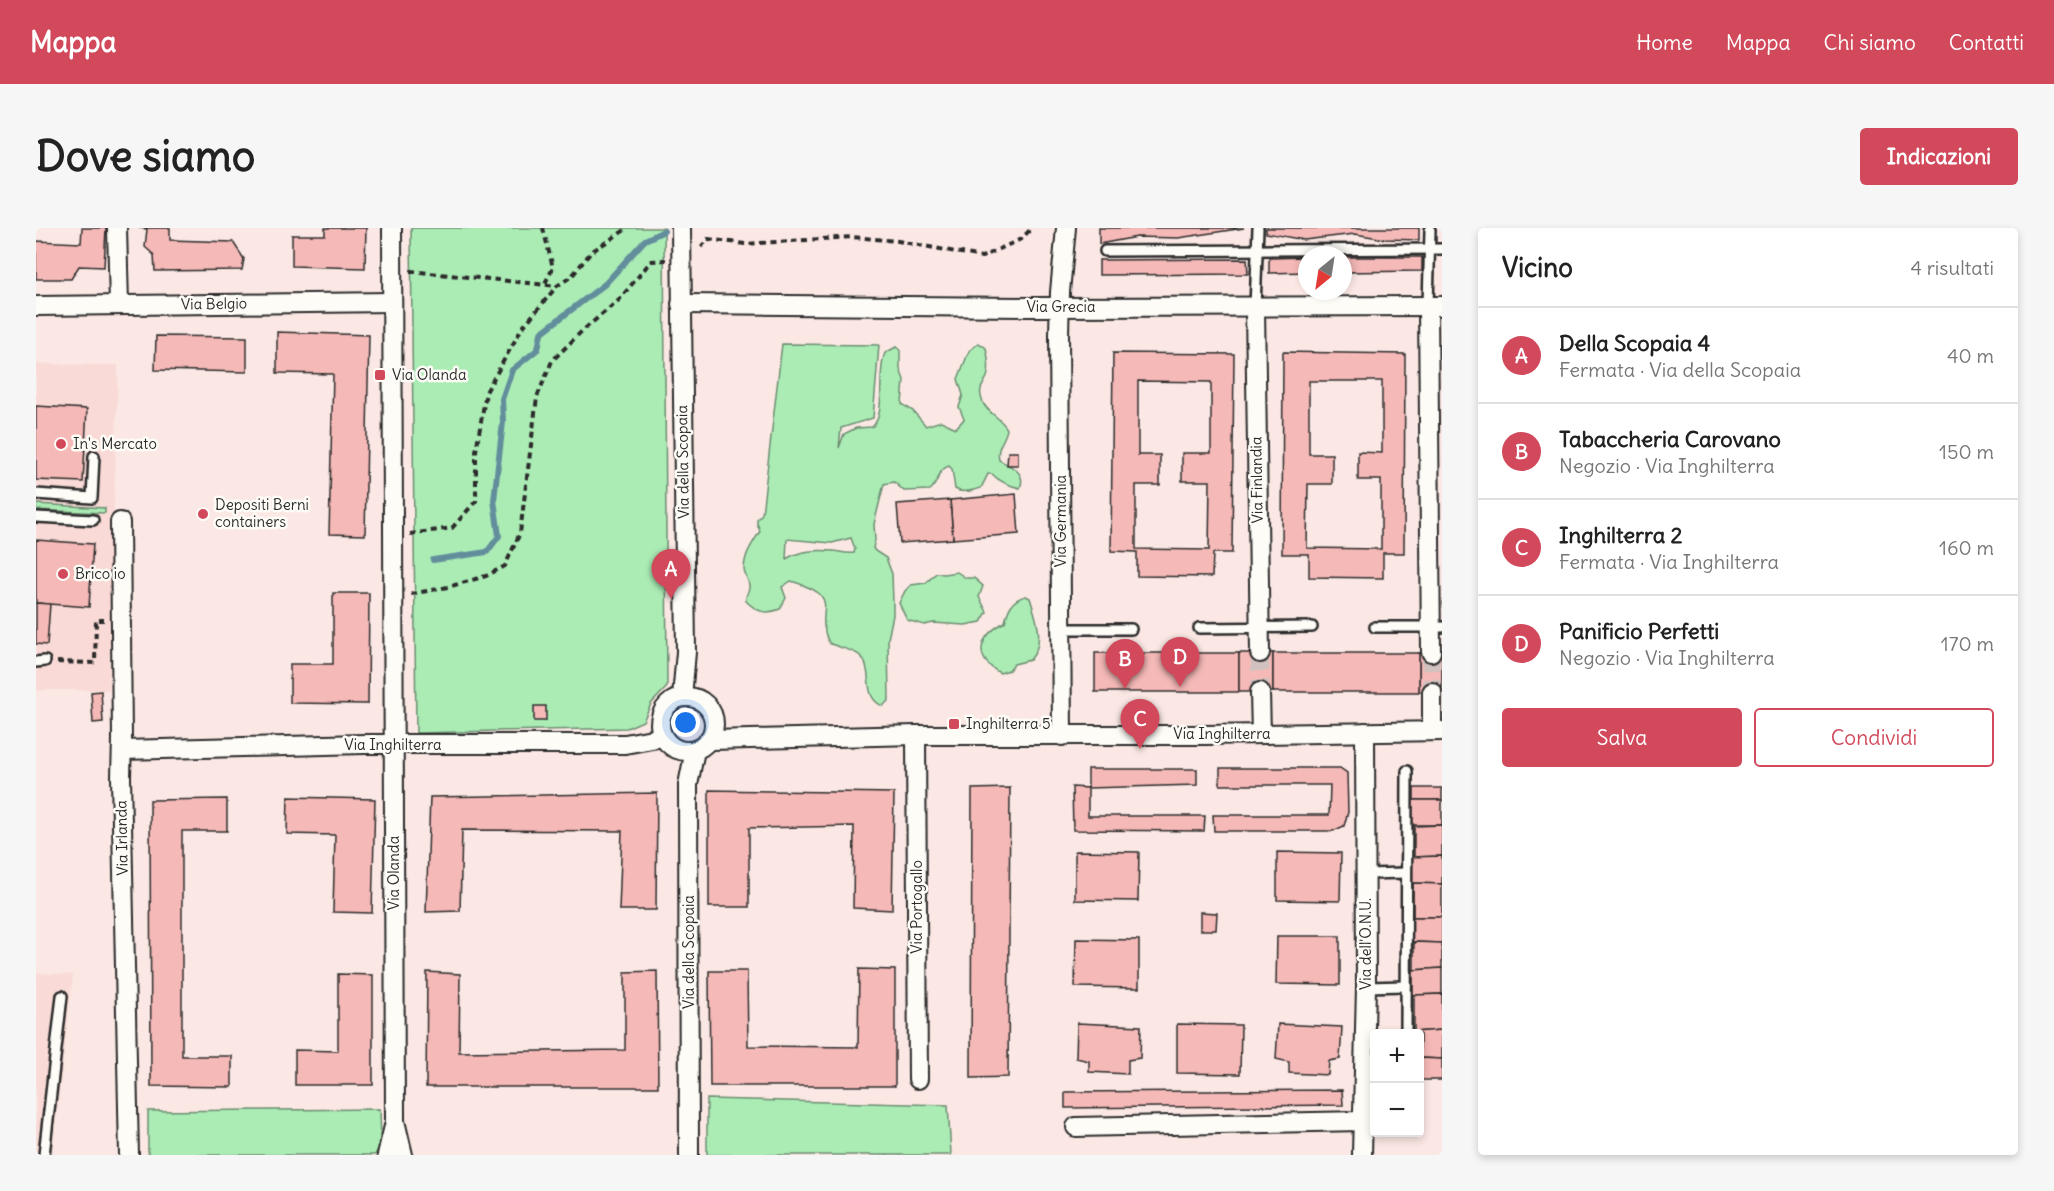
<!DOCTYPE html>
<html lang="it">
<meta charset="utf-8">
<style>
body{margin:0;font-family:Delius,sans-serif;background:#f6f6f6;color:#222}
.controls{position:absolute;right:18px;bottom:18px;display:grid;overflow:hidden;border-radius:6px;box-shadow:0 3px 9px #0003}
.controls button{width:54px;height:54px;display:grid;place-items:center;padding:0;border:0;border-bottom:2px solid #e0e0e0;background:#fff;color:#222;font:30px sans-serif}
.compass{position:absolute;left:1262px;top:18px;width:54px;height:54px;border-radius:50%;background:#fff;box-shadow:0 3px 9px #0003;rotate:210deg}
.you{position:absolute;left:650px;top:495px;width:21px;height:21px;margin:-15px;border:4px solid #fff;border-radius:50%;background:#1a73e8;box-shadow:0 0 0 9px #1a73e833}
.badge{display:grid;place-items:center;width:39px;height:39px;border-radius:50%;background:#d1495b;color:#fff;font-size:20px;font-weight:700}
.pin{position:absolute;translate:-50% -50px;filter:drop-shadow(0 2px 3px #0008)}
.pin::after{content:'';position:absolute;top:32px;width:21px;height:18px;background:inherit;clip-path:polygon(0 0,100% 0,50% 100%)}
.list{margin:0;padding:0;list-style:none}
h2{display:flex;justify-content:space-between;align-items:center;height:78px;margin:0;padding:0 24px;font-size:26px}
h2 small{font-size:20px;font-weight:400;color:#767676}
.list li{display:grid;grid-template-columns:39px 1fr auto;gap:18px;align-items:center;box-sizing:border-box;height:96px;padding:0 24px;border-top:2px solid #e0e0e0}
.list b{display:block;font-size:22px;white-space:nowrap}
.list p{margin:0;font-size:20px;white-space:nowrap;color:#767676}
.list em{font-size:20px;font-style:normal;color:#767676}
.actions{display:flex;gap:12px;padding:18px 24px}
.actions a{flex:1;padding:14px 0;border:2px solid #d1495b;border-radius:6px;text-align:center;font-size:21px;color:#d1495b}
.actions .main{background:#d1495b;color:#fff}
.map{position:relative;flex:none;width:1406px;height:927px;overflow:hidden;border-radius:6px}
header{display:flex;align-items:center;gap:36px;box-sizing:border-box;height:84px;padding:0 30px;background:#d1495b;color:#fff}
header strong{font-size:28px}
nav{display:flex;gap:33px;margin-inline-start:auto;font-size:21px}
.intro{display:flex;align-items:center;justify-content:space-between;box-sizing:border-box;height:144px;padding:0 36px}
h1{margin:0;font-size:42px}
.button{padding:15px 27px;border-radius:6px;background:#d1495b;color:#fff;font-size:21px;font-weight:700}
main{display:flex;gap:36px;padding:0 36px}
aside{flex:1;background:#fff;border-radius:6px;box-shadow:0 3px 9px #0003}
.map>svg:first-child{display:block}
.built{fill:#f9dad6}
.green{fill:#abecb5;stroke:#6b8c70;stroke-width:1.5;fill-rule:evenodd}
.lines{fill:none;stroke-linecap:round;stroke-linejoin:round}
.stream{stroke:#628e9c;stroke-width:6}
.building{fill:#f5b9b7;stroke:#2b2b2b;stroke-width:1.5;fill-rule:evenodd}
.street-tunnel{stroke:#d1c2bf;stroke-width:18;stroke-dasharray:18 9;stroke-linecap:butt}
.lane-casing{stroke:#2b2b2b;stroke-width:14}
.street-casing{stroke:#2b2b2b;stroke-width:22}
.path{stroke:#2b2b2b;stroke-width:4;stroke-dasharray:6 4.5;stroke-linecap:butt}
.lane{stroke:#fdfcf7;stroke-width:9}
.street{stroke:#fdfcf7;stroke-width:18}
.poi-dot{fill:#d1495b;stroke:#fdfcf7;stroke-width:2}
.labels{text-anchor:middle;stroke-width:5;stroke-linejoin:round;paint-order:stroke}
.street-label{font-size:15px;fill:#2b2b2b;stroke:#fdfcf7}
.poi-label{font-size:15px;fill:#2b2b2b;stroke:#fdfcf7;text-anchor:start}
</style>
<header>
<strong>Mappa</strong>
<nav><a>Home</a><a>Mappa</a><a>Chi siamo</a><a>Contatti</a></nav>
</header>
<div class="intro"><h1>Dove siamo</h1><a class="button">Indicazioni</a></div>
<main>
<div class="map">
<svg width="1406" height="927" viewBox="0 0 1406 927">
<rect width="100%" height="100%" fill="#fbe8e4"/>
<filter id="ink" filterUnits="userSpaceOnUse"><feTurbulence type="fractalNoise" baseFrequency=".0167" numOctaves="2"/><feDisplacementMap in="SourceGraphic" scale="12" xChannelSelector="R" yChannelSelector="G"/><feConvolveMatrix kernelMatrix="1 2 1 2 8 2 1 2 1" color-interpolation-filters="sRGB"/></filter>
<g filter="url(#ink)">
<!-- built -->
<g class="built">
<path d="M0,136L82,137L73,462H0Z"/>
<path d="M0,745L37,747L16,927H0Z"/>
</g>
<!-- green -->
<g class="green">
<path d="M375,0H628L631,459L615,476L607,493L591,500L380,505Z"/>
<path d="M943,115L950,120C952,128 954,142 951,149C947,158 942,161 946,172C949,184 965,189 971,201C969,213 960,218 963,232C975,238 991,245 984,260C972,257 964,254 956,246H952L945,260C937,262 927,266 919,261L916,241L913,238C901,241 903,256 894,262L868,263L858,254L848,256L838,296L839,312L837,320L839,323L850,330L856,346L857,375V387L852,411L853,472L847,478C826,470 837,444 827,431C821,422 802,420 793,415C776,380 811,370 755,353L746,359L750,370L744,381C730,387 721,384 710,373C709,367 712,366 713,360C714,354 709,348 708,342C708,326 717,315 724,303L721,295V291L726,286L746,116L843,117L837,190L805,200L803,220L808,206L820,200L836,199C851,186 840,146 849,125L860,119L864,122V141L868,152L866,176L877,183L890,198L905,193L920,200L928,191L923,179L927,167L922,151L933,123ZM815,310L819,321L818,325C811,326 805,324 798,323C780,322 765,322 750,331L751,311L796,315Z"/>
<path d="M0,276L69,280V285L0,282Z"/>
<path d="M921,344L930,350H938L947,358L943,369L951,384L945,394L929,397L897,395L888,397L871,392L863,375L869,363L875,357L890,355L900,345L908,346Z"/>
<path d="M990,368L994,370C1000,390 1010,414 994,432L978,436L973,442L964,445C936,429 943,408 969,394C972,381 976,371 990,368Z"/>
<path d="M671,871L912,877L915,927H671Z"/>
<path d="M344,881L345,915L339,927H112V883Z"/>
</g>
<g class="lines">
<!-- stream -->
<path class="stream" d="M397,332L451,324L463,308L458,272L467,194L466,171L476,142L502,121L505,105L569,56L609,12L628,3"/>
</g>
<!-- building -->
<g class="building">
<path d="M46,0H70L68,39L43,38L35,51H0V13L45,15Z"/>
<path d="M103,0H134V12L197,14L208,31L206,42L119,43L118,27L109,19L111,1Z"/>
<path d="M289,0H330L329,40L256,38V7H289Z"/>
<path d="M1063,0H1208L1142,10L1101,9L1063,16Z"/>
<path d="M1230,0H1383V12L1349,11L1319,6L1268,12L1230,5Z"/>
<path d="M1271,29V44L1233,45V30Z"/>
<path d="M1307,29H1386V43L1307,44Z"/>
<path d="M1211,31L1212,46L1063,47V32Z"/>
<path d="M241,104L333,107L329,307L293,306L297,146L241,145Z"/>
<path d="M120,108L211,109V144L119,142Z"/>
<path d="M1247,124L1369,126L1368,325H1347V350L1273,349V326H1246ZM1273,153H1346V225L1322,224V252H1345V321L1271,320L1272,256H1296V226H1273Z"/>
<path d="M1077,125L1198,126L1196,325H1177L1176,349L1101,348V324L1075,323ZM1102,153L1175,154V225H1146V253H1174L1173,322L1100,321V257H1124V227H1102Z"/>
<path d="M0,178L51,181L47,254L0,252Z"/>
<path d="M972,224H982V237H971Z"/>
<path d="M980,266L983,306L917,311L914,272Z"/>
<path d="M914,272L917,311L864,315L861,276Z"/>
<path d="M0,312L57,316L53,379L0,375Z"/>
<path d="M297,365H333L332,476L254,475V436H297Z"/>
<path d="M0,375L14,376L11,417L0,416Z"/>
<path d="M1406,424V464H1383V425Z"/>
<rect x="1059" y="425" width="144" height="39"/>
<rect x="1203" y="425" width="34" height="39"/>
<rect x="1237" y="425" width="146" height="39"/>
<path d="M65,463L67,494L57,495L55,464Z"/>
<rect x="498" y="478" width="12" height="15"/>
<path d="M1184,540H1304L1311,545L1312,584L1308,598L1297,603H1178L1177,587H1293L1294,557H1184Z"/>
<path d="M1052,541H1161V557L1052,560Z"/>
<path d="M1036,559L1052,560V588H1169L1168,603L1037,602Z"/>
<path d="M974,560L972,849L935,850L936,561Z"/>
<rect x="1378" y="560" width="28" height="12"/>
<path d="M673,562L858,565L856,682L817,680L818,598L713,600V679H673Z"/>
<path d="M621,565L620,682H583L586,603L426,602L424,683L390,684L394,569Z"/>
<path d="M252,569L339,571L336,685L297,684L299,607L251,606Z"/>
<path d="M191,571V603H146V828H196V859L115,858L114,572Z"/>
<rect x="1373" y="572" width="33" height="25"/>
<path d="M1406,597V628L1378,629V598Z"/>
<path d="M1039,623L1103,624L1102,673L1039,672Z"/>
<path d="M1241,624L1305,625L1304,673L1241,672Z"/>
<path d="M1406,628V656L1374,655V629Z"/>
<path d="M1377,655L1406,656V689H1377Z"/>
<path d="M1164,684L1181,685L1180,702H1164Z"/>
<path d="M1376,689H1406V715L1376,714Z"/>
<path d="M1241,708H1304V757L1240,756Z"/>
<path d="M1040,711L1103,712V760L1039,759Z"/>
<path d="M1378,714L1406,715V740L1378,742Z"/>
<path d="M1406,740V766L1377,767V742Z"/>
<path d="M823,741L859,742V858H674L673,743H711L712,818L822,819Z"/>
<path d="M621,743L622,859H390L391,744L424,746L423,824L589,822V744Z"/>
<path d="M302,746L337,747V857H259V822L302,823Z"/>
<path d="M1406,766V802L1378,804V767Z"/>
<path d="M1041,795L1105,798L1104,830L1092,832V846L1053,844V833L1040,830Z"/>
<path d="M1141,796L1205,797L1204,846L1141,845Z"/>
<path d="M1242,796L1306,799L1304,831L1293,833L1292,847L1253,845V834L1240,831Z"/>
<path d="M1406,802V831L1384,830V806H1376V804Z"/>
<path d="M1384,830L1406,831V852H1384Z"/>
<path d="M1306,862L1307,877L1029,880V864Z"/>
</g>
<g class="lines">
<!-- street-tunnel -->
<g class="street-tunnel">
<path d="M1395,424L1396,464"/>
<path d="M1224,425V464"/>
</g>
<defs>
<g id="lane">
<path d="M1069,23L1406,21"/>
<path d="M1392,78L1394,2"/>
<path d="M1219,80L1222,0"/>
<path d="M0,266L56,270L58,228"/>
<path d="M0,289L57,292"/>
<path d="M1339,399H1406"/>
<path d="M1163,400L1276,399"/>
<path d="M1025,401H1095"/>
<path d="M0,434L9,433"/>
<path d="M1329,646L1370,645"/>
<path d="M1330,759L1370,758"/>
<path d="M1370,806L1371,543"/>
<path d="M8,927L26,768"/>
</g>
<g id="street">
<path d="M81,0L83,76"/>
<path d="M356,0L359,893L367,927"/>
<path d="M645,0L650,424L646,469"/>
<path d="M645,76L992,79L1406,78"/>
<path d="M0,78L356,74"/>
<path d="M1392,78L1395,424"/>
<path d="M1219,80L1224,425"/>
<path d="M84,294L86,511L85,549L93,927"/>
<path d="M1224,464L1225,506"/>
<circle cx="651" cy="496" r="27"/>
<path d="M1396,503V464"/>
<path d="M880,507L882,851"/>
<path d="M1026,508L1023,107L1024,64L1030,0"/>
<path d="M674,512L880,507H1169L1406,503"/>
<path d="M86,522L328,516H589L627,509"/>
<path d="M1040,899L1327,893"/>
<path d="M351,927L358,898"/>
<path d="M653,927L652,557L659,522"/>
<path d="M1326,927L1330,759L1329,504"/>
</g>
</defs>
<!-- lane casing -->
<use href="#lane" class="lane-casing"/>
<!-- street casing -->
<use href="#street" class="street-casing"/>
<!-- path -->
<g class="path">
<path d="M507,0L517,40L508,57"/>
<path d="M665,19L672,11L709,16L816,9L862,13L946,29L985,11L996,0"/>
<path d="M374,43L521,58"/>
<path d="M374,306L416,300L440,273V223L450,164L486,100L521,58L536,48L555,24L592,0"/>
<path d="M375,366L412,359L450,348L469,338L484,305L501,169L516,133L546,103L583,72L615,33L630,32"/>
<path d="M21,434L59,435L60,392H68"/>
</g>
<!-- lane -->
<use href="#lane" class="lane"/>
<!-- street -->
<use href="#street" class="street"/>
</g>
</g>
<!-- markers -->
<g class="poi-dot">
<rect x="338" y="141" width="12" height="12" rx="3"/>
<circle cx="25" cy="216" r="6"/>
<circle cx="167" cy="286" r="6"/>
<circle cx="27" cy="346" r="6"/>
<rect x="912" y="490" width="12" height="12" rx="3"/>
</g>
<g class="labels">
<!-- street labels -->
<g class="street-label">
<text transform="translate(178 76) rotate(-1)" y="5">Via Belgio</text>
<text x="1025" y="84">Via Grecia</text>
<text transform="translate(647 234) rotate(-91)" y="5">Via della Scopaia</text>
<text transform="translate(1221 252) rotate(-91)" y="5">Via Finlandia</text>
<text transform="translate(1025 293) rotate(-90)" y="5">Via Germania</text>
<text x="1186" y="511">Via Inghilterra</text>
<text x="357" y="522">Via Inghilterra</text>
<text transform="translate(86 610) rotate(-91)" y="5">Via Irlanda</text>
<text transform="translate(358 645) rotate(-90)" y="5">Via Olanda</text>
<text transform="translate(881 679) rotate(-90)" y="5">Via Portogallo</text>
<text transform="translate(1330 716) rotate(-90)" y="5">Via dell'O.N.U.</text>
<text transform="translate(653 724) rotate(-90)" y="5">Via della Scopaia</text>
</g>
<!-- poi labels -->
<g class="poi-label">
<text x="356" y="152">Via Olanda</text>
<text x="37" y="221">In's Mercato</text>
<text x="179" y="282">Depositi Berni<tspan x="179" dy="17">containers</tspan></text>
<text x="39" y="351">Brico io</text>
<text x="930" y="501">Inghilterra 5</text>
</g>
</g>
</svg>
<div class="controls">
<button>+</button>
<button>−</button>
</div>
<svg class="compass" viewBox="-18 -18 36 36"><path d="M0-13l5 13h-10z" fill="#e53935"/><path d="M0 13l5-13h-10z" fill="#767676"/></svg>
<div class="you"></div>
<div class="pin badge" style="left:635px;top:371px">A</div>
<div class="pin badge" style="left:1089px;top:461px">B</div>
<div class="pin badge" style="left:1104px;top:521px">C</div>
<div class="pin badge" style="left:1144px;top:459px">D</div>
</div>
<aside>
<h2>Vicino<small>4 risultati</small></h2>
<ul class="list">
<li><span class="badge">A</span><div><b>Della Scopaia 4</b><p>Fermata · Via della Scopaia</p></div><em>40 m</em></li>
<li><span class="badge">B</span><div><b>Tabaccheria Carovano</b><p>Negozio · Via Inghilterra</p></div><em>150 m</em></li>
<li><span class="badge">C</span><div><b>Inghilterra 2</b><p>Fermata · Via Inghilterra</p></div><em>160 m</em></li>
<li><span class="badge">D</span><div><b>Panificio Perfetti</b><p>Negozio · Via Inghilterra</p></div><em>170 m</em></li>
</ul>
<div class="actions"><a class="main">Salva</a><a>Condividi</a></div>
</aside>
</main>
